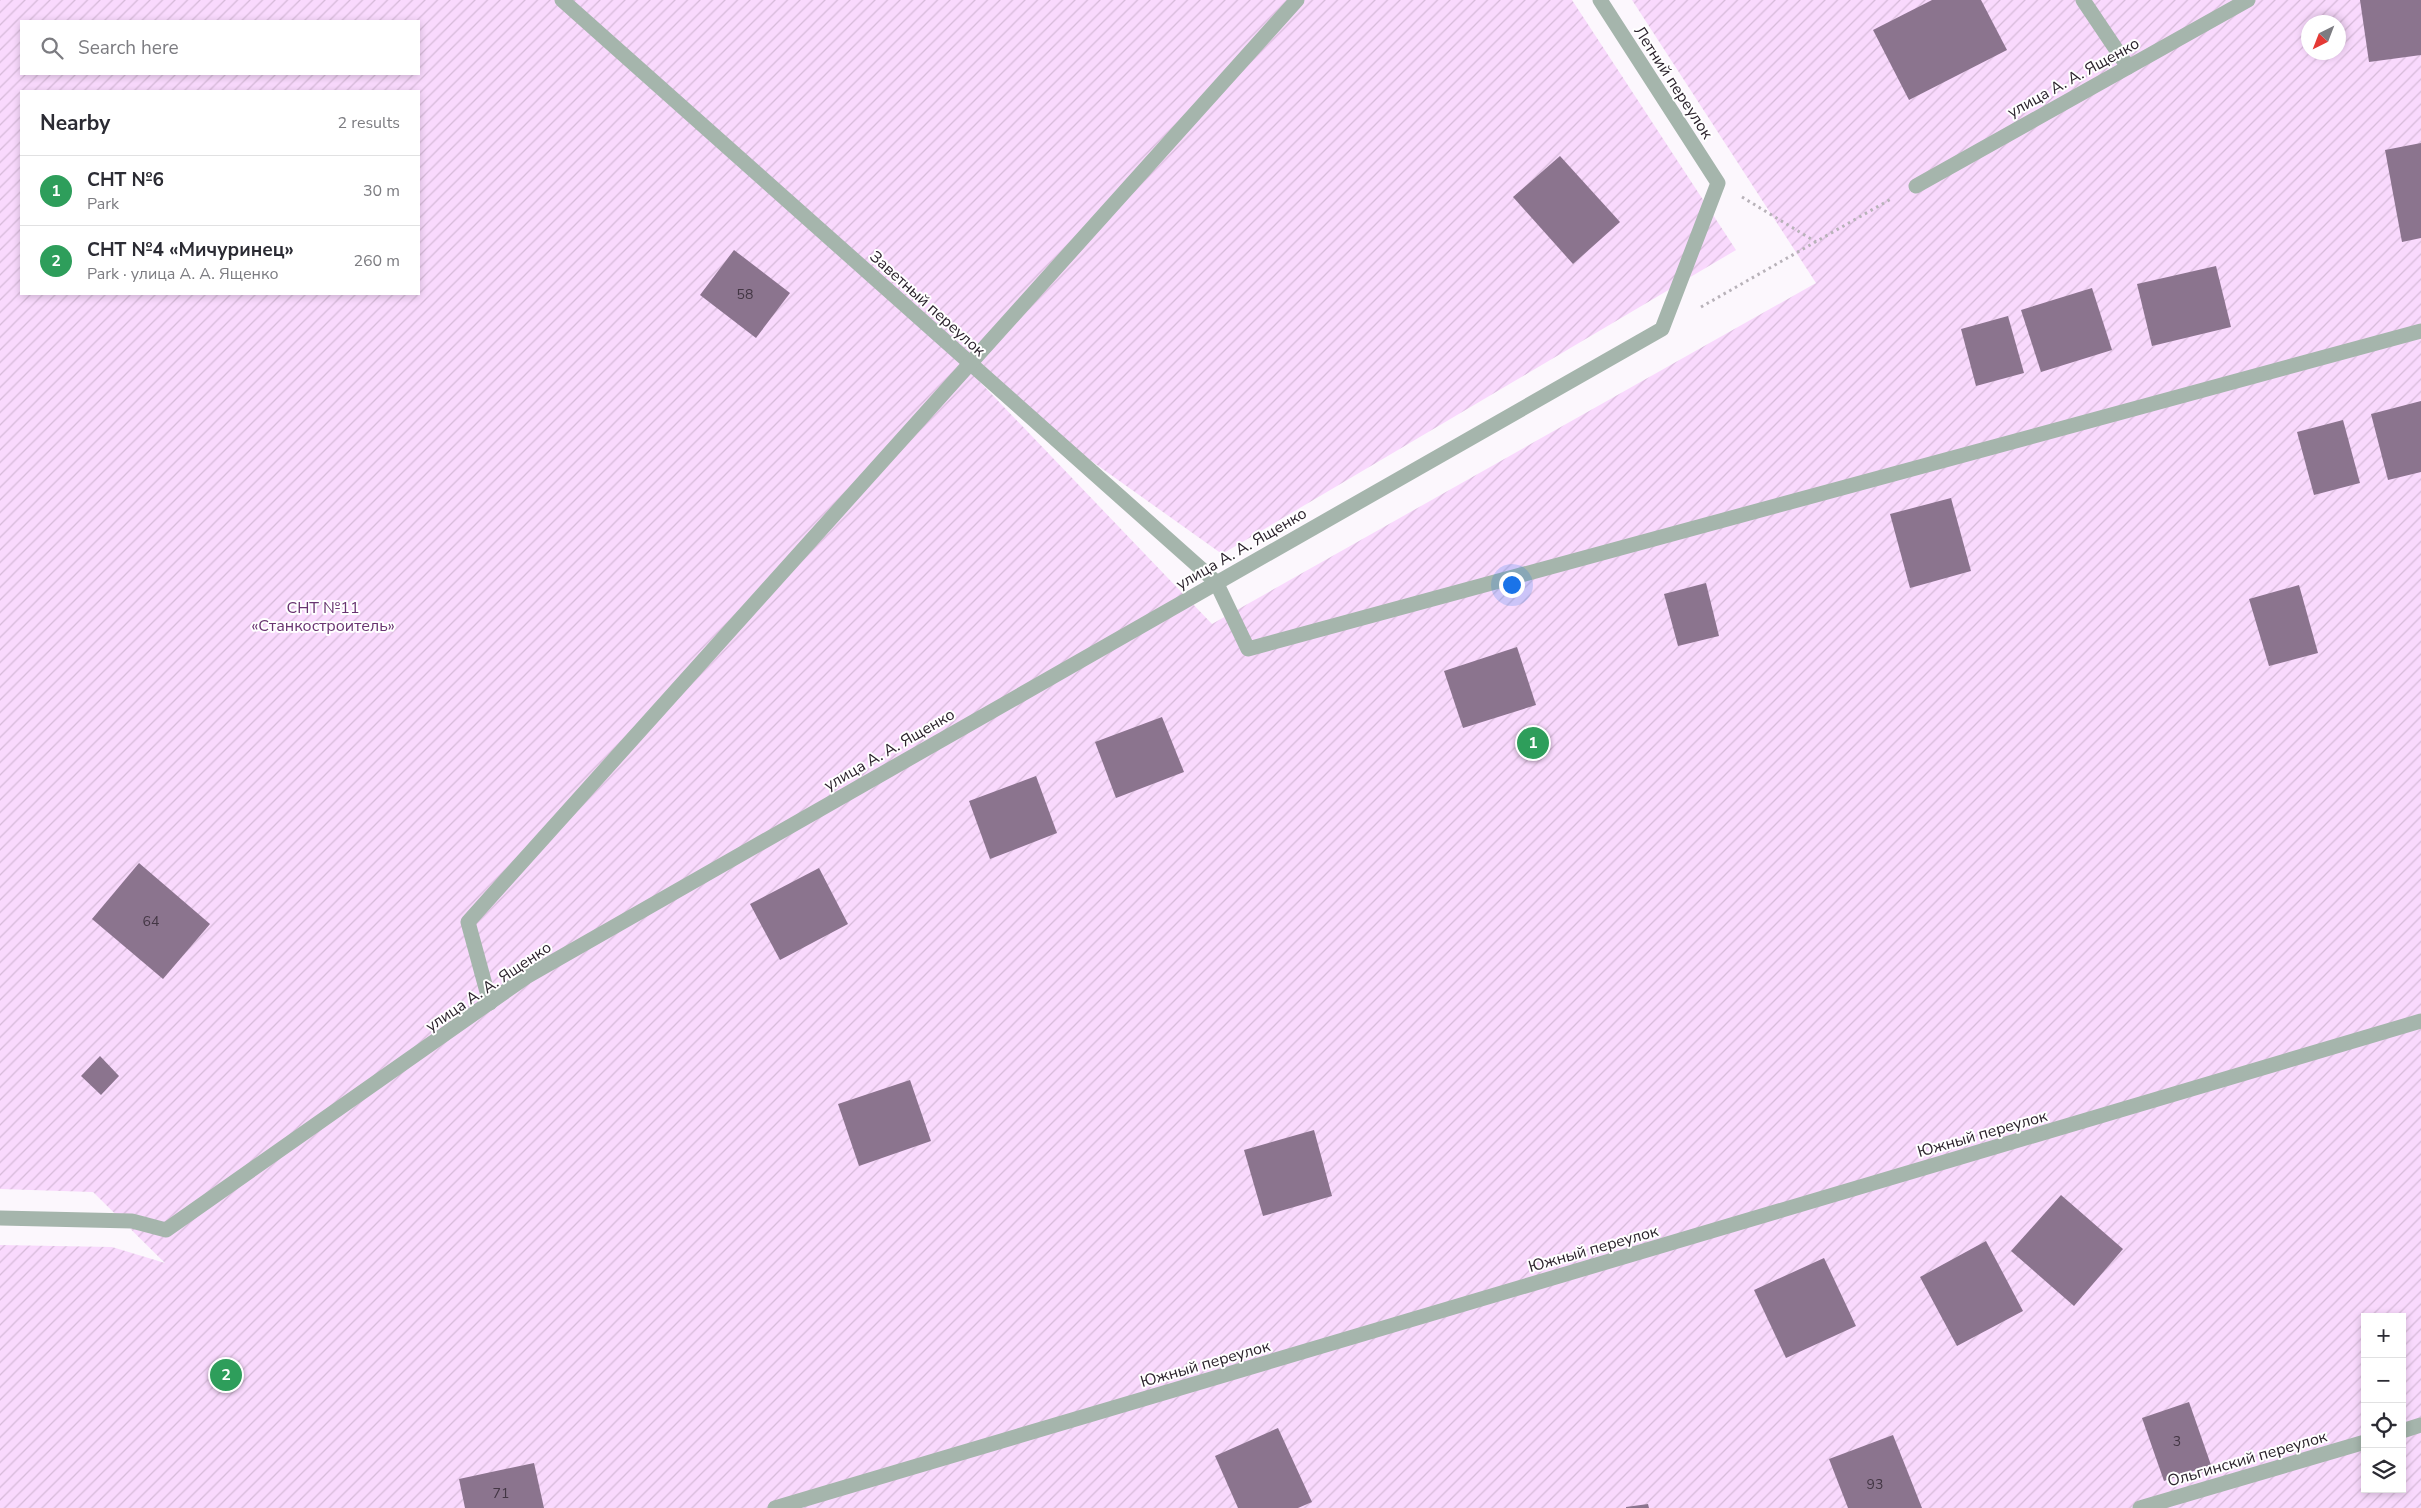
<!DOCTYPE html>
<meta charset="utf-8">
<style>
body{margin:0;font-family:"Nunito Sans",sans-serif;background:#f7f7f7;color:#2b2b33}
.controls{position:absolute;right:15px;bottom:15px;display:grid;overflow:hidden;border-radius:0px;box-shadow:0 2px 8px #0003}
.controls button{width:45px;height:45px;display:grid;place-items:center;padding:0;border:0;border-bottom:1px solid #e1e1e2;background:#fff;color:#2b2b33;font:25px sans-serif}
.compass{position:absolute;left:2301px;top:15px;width:45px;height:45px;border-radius:50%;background:#fff;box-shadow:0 2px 8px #0003;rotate:222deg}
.you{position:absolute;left:1511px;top:584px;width:18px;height:18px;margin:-12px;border:4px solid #fff;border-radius:50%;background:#1a73e8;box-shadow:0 0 0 8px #1a73e833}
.badge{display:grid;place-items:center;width:32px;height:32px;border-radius:50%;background:#2e9069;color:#fff;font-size:16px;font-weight:700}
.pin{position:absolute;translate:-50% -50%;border:2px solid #fff;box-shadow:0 1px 5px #0006}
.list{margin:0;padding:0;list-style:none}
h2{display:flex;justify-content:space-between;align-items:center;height:65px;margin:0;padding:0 20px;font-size:21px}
h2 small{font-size:16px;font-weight:400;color:#7c7c81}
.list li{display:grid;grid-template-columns:32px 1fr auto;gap:15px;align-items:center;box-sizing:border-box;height:70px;padding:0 20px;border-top:1px solid #e1e1e2}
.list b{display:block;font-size:19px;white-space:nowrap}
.list p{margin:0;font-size:16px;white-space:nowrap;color:#7c7c81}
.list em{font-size:16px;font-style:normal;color:#7c7c81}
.icon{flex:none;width:28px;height:28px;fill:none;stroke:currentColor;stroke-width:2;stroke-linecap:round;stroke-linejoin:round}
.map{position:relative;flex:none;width:2421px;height:1508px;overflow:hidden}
.search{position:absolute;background:#fff;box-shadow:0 2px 8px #0003;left:20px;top:20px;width:400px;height:55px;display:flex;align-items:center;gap:12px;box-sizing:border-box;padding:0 18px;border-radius:0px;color:#7c7c81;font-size:19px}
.panel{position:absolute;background:#fff;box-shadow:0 2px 8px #0003;left:20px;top:90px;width:400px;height:205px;border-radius:0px}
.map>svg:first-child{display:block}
.garden{fill:url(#garden-furrows);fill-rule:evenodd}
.building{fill:#8b748e}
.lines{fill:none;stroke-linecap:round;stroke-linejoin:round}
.path{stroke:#b8b2b9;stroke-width:3;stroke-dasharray:2.5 4;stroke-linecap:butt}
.minor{stroke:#a5b5ac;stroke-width:15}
.labels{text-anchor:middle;stroke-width:4;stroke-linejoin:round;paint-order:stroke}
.number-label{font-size:14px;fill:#433644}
.street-label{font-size:16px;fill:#2b222c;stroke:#fff}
.park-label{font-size:16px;fill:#693471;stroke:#fff}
</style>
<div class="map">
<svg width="2421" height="1508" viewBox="0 0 2421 1508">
<defs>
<pattern id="garden-furrows" width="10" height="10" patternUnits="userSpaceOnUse" patternTransform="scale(1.25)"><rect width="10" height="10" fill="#f9d9fd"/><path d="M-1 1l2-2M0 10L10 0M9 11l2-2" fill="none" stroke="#d6bad9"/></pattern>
</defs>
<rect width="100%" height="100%" fill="#fcf7fd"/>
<!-- garden -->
<path class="garden" d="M0,0H1572L1736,250L1222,554L979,381L1212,624L1816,283L1632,0H2421V1508H0V1245L112,1247L165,1263L93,1192L0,1189ZM21,21H419V74H21ZM2308,22H2338V52H2308ZM21,91H419V294H21ZM2365,1317H2402V1489H2365Z"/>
<!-- building -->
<g class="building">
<path d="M1932,0H1981L2007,50L1909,100L1873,30Z"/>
<path d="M2360,0H2421V55L2369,62Z"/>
<path d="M2421,143V238L2402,242L2385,150Z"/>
<path d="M1560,156L1620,222L1573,264L1513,197Z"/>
<path d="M734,250L790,293L756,338L700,295Z"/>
<path d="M2216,266L2231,327L2152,346L2137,284Z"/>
<path d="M2092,288L2112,350L2041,372L2021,310Z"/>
<path d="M2008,316L2024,373L1976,386L1961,329Z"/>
<path d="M2421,401V472L2388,480L2371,414Z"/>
<path d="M2343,420L2360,483L2314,495L2297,432Z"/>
<path d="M1951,498L1971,571L1910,588L1890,514Z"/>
<path d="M1706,583L1719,636L1678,646L1664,594Z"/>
<path d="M2299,585L2318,653L2269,666L2249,599Z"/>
<path d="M1517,647L1536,705L1463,728L1444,671Z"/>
<path d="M1162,717L1184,772L1116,798L1095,742Z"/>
<path d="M1036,776L1057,833L990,859L969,801Z"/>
<path d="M139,863L210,924L163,979L92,919Z"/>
<path d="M819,868L848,924L780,960L750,904Z"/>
<path d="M100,1056L119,1076L101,1095L81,1076Z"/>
<path d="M910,1080L931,1141L859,1166L838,1104Z"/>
<path d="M1314,1130L1332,1196L1263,1216L1244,1150Z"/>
<path d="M2061,1195L2123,1249L2074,1306L2011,1251Z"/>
<path d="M1986,1241L2023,1311L1957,1346L1920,1277Z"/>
<path d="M1824,1258L1856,1326L1786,1358L1754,1290Z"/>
<path d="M2189,1402L2211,1465L2164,1481L2142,1418Z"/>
<path d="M1278,1428L1312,1502L1298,1508H1238L1215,1456Z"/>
<path d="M1893,1435L1922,1508H1848L1829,1459Z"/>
<path d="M534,1463L544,1508H465L459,1479Z"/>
<path d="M1648,1504L1649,1508H1626V1507Z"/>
</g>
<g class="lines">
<!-- path -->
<g class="path">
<path d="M1742,197L1816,242"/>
<path d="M1701,307L1891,199"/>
</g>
<!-- minor -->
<g class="minor">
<path d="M562,0L1216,582L1248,649L2421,331"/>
<path d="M2083,0L2128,67"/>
<path d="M1916,186L2248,0"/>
<path d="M490,1003L468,922L1297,0"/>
<path d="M0,1218L132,1221L166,1230L526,977L1662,329L1718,183L1600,0"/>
<path d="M2402,1431L2421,1425"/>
<path d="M775,1508L2421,1021"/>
<path d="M2140,1508L2365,1442"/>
</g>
</g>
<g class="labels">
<!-- number labels -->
<g class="number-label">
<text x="745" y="299">58</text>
<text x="151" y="926">64</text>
<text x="2177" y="1446">3</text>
<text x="1875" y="1489">93</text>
<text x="501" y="1498">71</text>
</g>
<!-- street labels -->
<g class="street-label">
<text transform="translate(2073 77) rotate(-29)" y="6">улица А. А. Ященко</text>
<text transform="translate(1674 82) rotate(57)" y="6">Летний переулок</text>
<text transform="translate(928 303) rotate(42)" y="6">Заветный переулок</text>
<text transform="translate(1241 548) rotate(-30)" y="6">улица А. А. Ященко</text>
<text transform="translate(889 749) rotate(-30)" y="6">улица А. А. Ященко</text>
<text transform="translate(488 986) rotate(-34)" y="6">улица А. А. Ященко</text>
<text transform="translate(1982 1133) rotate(-16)" y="6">Южный переулок</text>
<text transform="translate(1593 1248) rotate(-16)" y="6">Южный переулок</text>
<text transform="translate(1205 1363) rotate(-16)" y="6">Южный переулок</text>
<text transform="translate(2247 1458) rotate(-16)" y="6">Ольгинский переулок</text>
</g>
<!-- park labels -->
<g class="park-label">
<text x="323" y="613">СНТ №11<tspan x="323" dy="18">«Станкостроитель»</tspan></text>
</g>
</g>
</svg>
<div class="controls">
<button>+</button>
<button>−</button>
<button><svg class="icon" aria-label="locate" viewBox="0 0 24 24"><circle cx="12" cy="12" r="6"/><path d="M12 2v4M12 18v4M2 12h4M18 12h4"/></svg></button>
<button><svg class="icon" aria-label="layers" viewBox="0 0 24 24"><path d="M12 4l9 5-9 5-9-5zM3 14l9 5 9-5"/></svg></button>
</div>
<svg class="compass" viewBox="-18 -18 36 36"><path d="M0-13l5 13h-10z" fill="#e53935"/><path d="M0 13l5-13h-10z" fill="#7c7c81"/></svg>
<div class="you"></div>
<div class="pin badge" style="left:1533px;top:743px;background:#2e9e5b">1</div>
<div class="pin badge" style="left:226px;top:1375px;background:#2e9e5b">2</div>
<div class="search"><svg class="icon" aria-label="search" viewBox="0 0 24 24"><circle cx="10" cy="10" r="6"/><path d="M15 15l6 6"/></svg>Search here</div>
<section class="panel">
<h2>Nearby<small>2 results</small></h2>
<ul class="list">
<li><span class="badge" style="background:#2e9e5b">1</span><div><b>СНТ №6</b><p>Park</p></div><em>30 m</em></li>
<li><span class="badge" style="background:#2e9e5b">2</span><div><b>СНТ №4 «Мичуринец»</b><p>Park · улица А. А. Ященко</p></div><em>260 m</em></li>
</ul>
</section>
</div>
